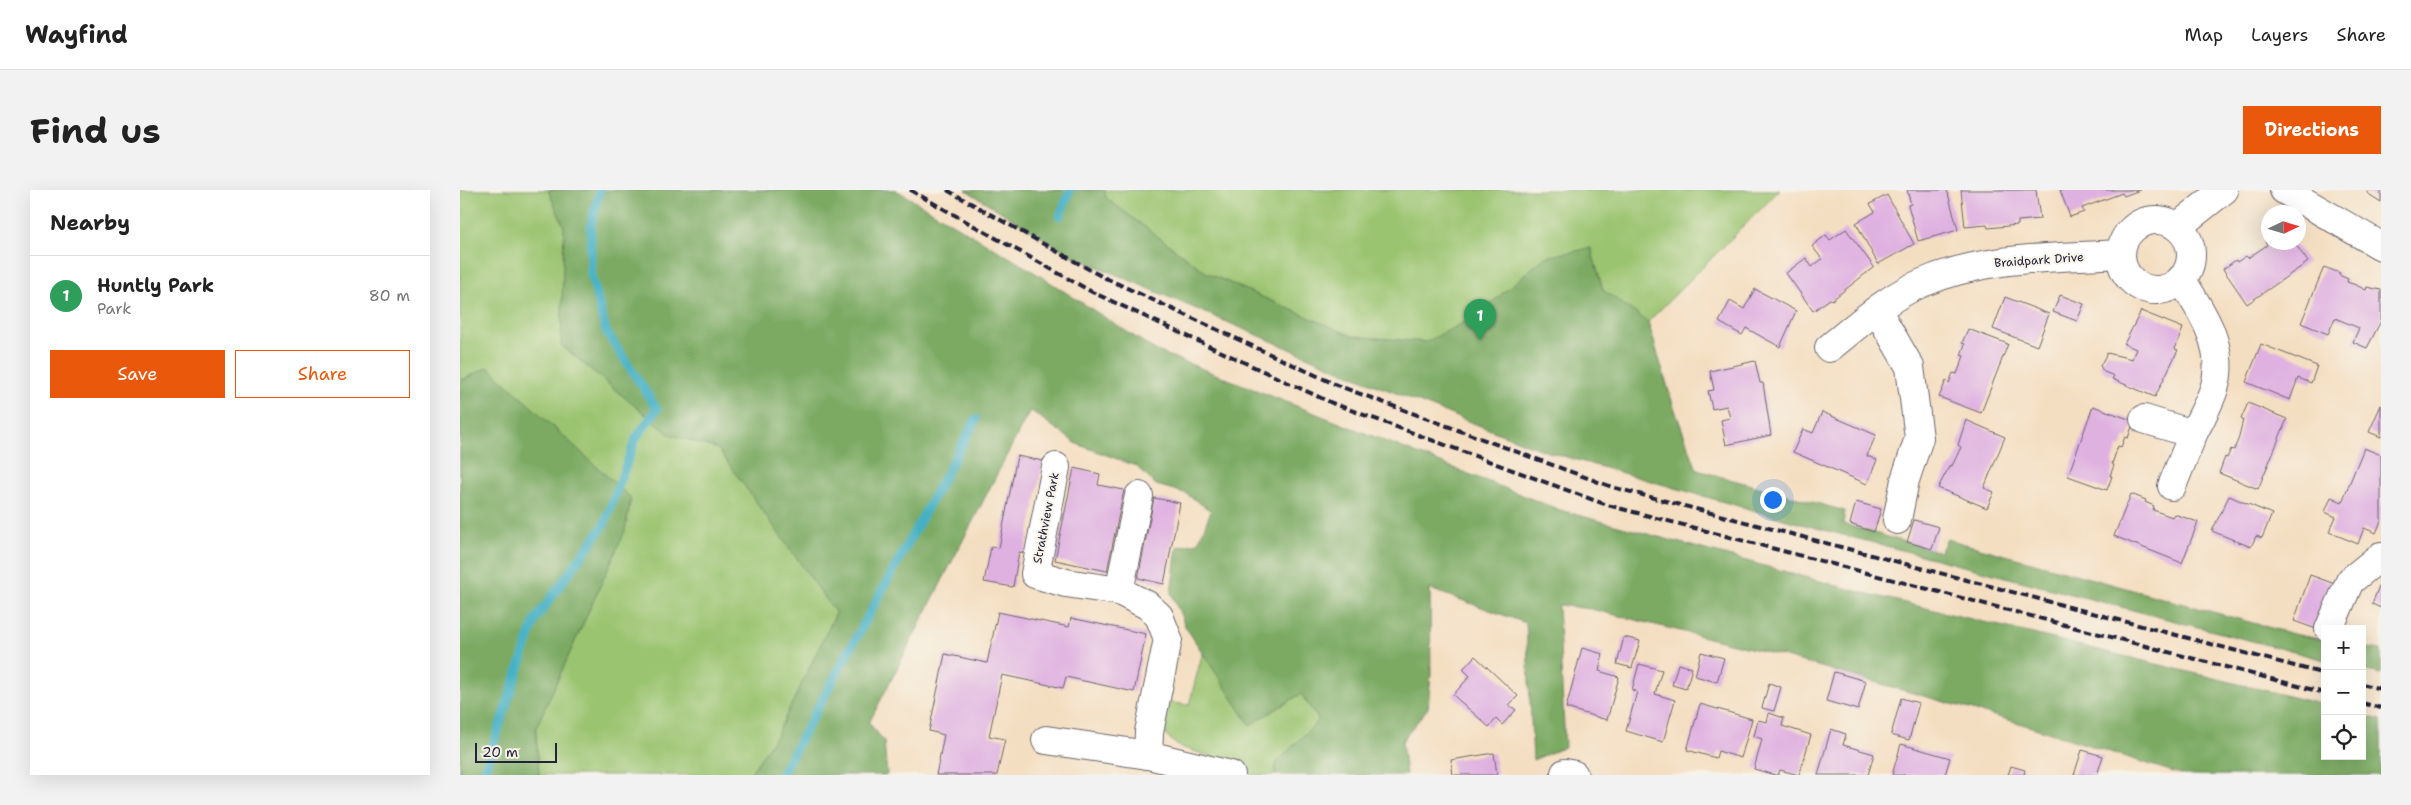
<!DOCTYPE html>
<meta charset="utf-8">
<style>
body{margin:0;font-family:"Shantell Sans",sans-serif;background:#f2f2f2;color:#222}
.controls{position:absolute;right:15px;bottom:15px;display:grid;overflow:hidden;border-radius:0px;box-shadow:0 5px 20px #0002}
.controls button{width:45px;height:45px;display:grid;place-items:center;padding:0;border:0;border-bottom:1px solid #e0e0e0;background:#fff;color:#222;font:25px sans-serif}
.compass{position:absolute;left:1801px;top:15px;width:45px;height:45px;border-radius:50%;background:#fff;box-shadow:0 5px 20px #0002;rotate:86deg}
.scale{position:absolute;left:15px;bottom:12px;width:82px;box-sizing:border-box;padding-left:5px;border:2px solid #22223b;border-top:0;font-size:14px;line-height:18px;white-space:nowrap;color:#22223b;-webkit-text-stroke:4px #f7f3e8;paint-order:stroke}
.you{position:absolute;left:1312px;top:309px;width:18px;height:18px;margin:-12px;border:4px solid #fff;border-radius:50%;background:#1a73e8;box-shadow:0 0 0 8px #1a73e833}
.badge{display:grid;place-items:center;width:32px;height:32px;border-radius:50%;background:#ea580c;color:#fff;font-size:16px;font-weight:700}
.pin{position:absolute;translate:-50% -41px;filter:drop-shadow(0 1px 2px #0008)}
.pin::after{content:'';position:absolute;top:26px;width:18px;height:15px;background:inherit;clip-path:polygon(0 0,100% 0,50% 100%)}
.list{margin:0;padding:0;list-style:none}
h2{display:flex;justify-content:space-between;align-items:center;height:65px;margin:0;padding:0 20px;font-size:21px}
h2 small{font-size:16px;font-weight:400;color:#767676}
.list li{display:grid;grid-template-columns:32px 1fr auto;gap:15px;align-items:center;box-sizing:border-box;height:80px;padding:0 20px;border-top:1px solid #e0e0e0}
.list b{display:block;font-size:19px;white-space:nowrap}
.list p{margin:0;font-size:16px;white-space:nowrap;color:#767676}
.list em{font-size:16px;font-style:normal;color:#767676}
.actions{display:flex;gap:10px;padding:15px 20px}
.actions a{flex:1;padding:11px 0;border:1px solid #ea580c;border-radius:0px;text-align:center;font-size:18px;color:#ea580c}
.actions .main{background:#ea580c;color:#fff}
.icon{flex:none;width:28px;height:28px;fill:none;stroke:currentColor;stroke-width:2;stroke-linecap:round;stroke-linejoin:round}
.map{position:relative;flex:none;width:1921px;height:585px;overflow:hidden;border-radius:0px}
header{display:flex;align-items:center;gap:30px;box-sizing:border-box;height:70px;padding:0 25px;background:#fff;border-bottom:1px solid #e0e0e0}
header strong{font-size:24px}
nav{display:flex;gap:28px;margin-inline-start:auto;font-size:18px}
.intro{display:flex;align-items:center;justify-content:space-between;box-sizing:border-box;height:120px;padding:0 30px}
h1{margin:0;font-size:35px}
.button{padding:12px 22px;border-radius:0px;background:#ea580c;color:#fff;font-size:18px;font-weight:700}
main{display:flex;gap:30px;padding:0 30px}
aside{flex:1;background:#fff;border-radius:0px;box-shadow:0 5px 20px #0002}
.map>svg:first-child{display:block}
.green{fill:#9bc471;stroke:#5e7356}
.forest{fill:#7caa63;stroke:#4f664f}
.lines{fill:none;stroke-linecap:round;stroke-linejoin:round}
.stream{stroke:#46b1c4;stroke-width:9}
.building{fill:#dfb1e1}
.minor-casing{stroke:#6c646a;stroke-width:30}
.minor{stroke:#fff;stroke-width:28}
.rail{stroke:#22223b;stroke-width:4;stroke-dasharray:8 4;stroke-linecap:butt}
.labels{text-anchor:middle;stroke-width:4;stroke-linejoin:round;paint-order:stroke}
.street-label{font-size:12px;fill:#22223b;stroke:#f7f3e8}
</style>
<header>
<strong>Wayfind</strong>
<nav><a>Map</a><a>Layers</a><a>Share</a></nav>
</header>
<div class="intro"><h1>Find us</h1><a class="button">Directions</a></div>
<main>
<aside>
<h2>Nearby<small></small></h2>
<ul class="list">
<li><span class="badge" style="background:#2e9e5b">1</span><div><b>Huntly Park</b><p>Park</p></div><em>80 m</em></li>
</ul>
<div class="actions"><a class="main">Save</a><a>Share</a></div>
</aside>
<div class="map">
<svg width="1921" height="585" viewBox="0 0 1921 585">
<rect width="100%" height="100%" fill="#f7f3e8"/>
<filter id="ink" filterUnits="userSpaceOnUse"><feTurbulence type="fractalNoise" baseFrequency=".02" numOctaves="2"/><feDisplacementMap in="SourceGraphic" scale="10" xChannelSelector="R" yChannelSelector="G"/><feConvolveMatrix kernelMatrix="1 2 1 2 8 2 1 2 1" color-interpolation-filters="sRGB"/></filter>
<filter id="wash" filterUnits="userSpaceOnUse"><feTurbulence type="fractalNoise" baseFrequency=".0096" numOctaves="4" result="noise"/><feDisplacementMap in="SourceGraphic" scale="20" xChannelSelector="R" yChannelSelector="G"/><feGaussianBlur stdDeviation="1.12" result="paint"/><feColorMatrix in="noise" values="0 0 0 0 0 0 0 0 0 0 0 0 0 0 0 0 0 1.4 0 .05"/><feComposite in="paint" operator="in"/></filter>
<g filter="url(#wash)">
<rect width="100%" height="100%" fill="#f4dec1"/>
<!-- green -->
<g class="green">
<path d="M0,0H436L359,585H0Z"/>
<path d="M555,0H1320L1188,132L1213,215L1237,280L1151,263Z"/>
<path d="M743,461L790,534L841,503L859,530L817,572L814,585H787L761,570L718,556L706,545L704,512L729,515Z"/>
</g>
<!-- forest -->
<g class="forest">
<path d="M88,0H436L574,82L697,161L1100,320L1396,401L1865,515V566H1902V525L1921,530V585H1723L1559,533L1322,466L1131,419L1098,415L1105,557L1073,570L1066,433L970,399L971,484L968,518L942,551L946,585H814L817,572L859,530L841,504L790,535L725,436L719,421L711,403L717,357L738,353L751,321L725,303L696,295L676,276L617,254L570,220L409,533L424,551L427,585H289L316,546L376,423L258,259L209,244L101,155L104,37Z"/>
<path d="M506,0H645L646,8L747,83L892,146L966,152L1016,126L1085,67L1131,58L1143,100L1188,132L1213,215L1237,280L1385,321L1383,334L1480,362L1487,349L1833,444L1865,450V470L1341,334L1082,260L905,191L610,65Z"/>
<path d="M28,177L171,308L165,341L76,538L79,585H0V191Z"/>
<path d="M1902,457L1921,460V484L1902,480Z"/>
</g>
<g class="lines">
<!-- stream -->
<g class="stream">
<path d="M600,26L610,0"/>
<path d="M23,585L75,430L144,335L176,248L197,219L146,141L131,85V34L140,0"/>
<path d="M321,585L516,229"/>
</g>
</g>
<g id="blocks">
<!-- building -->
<g class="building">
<path d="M1447,0H1487L1498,40L1458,51L1448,15L1451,14Z"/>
<path d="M1501,0H1576L1580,29L1558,31V35L1528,38L1527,35L1505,37Z"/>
<path d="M1600,0H1680L1664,6L1662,3L1622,18L1624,22L1610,27Z"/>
<path d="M1908,0H1921V12L1907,3Z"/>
<path d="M1427,5L1454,54L1418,74L1396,33L1415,22L1410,14Z"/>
<path d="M1386,39L1414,77L1372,110L1370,109L1353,121L1326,83L1346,68L1352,77L1362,69L1352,56L1366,45L1370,50Z"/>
<path d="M1808,50V52H1834L1848,72L1787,114L1763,79L1776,70L1777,72L1786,66L1788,68L1807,55L1805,52Z"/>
<path d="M1864,77L1880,83L1879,85L1888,89L1887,92L1896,95L1906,100L1907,97L1921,100V131L1907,158L1893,152L1899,138L1875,128L1868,144L1841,133Z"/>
<path d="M1295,99L1336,121L1320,157L1286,138L1282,145L1259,132L1270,111L1284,119Z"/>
<path d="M1600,105L1624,114L1617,131L1593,122Z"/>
<path d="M1545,107L1589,124L1577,156L1533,139Z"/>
<path d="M1681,121L1723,138L1715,159L1718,160L1695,207L1652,189L1654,186L1644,182L1640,176L1647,163L1672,169L1676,159L1664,154Z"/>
<path d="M1508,139L1548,154L1521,223L1479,207L1486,191L1489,193L1493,183L1497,184L1504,166L1501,165L1505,154L1502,153Z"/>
<path d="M1801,154L1857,176L1851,193L1838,188L1830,210L1786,192Z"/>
<path d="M1295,171L1300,193H1303L1311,245L1266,255L1261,230L1270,228L1267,216L1252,219L1248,201L1254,200L1250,181Z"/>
<path d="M1788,213L1827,229L1798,299L1759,283L1765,267L1767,268L1771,259L1774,260L1778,250L1783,230L1781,229Z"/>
<path d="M1921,215V247L1909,242Z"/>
<path d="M1633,216L1674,231L1668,248L1665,247L1661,257L1658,256L1652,274L1654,275L1650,286H1652L1647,300L1608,286Z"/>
<path d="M1362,222L1416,245L1407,266L1417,270L1407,294L1333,262L1343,239L1353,243Z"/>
<path d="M1506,230L1545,247L1524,298L1534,302L1527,318L1478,298L1490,275L1492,276L1501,257L1498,255Z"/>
<path d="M1904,258L1921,265V331L1916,343L1904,338L1898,354L1869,342L1876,327L1865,322L1871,307L1882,312Z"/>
<path d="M557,266L583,271L565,363L559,362L553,397L524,392L531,357L539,358Z"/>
<path d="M614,278L640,284L638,295L664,300L647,381L595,370Z"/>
<path d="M1671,304L1686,310L1685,312L1694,316L1693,320L1712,327L1714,324L1738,332L1722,373L1654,346Z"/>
<path d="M1769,306L1812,324L1802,348L1796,346L1791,357L1752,341Z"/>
<path d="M694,308L720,313L704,394L678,388Z"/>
<path d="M1396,312L1421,319L1414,342L1390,334Z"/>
<path d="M1454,330L1479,337L1472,359L1447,352Z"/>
<path d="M1850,385L1875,394L1859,440L1834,431Z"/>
<path d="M1921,391V418L1912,414Z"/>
<path d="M538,422L609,437L611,428L686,444L674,502L606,487L603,498L542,485L529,546L545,549L537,585H476L484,545L469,541L485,464L527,473Z"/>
<path d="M1164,447L1180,451L1172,478L1157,474Z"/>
<path d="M1122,458L1143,464L1139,481L1159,487L1147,530L1106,518Z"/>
<path d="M1241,462L1264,468L1257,492L1235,486Z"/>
<path d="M1015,466L1058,506L1049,515L1056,520L1042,535L1036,529L1029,537L993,505L1010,486L1003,479Z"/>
<path d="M1179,474L1202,480L1195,504L1215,510L1203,552L1166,541L1177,502L1172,500Z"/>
<path d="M1218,474L1232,478L1226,499L1212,495Z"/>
<path d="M1374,482L1406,491L1398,520L1366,511Z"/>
<path d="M1309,493L1321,497L1314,521L1302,518Z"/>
<path d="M1441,508L1459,513L1449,550L1431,545Z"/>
<path d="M1240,514L1292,529L1281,568L1258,561L1256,568L1227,560Z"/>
<path d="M1309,523L1324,528L1322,536L1351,545L1339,585L1320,580L1318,585H1315L1294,579L1302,549L1294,546L1298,530L1307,532Z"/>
<path d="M1371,539L1386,544L1383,555L1414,564L1408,585H1358Z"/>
<path d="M1441,554L1490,568L1485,585H1432Z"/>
<path d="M1622,560L1643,566L1637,585H1614Z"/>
<path d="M1034,563L1037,585H993L991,570Z"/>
<path d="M1551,576L1565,580L1564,585H1548Z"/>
</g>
</g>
</g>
<g filter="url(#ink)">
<use href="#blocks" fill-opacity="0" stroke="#6c646a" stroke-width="1"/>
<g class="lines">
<defs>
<g id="minor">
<path d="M1824,0L1921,56"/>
<circle cx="1696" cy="65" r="35"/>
<path d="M1717,37L1764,0"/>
<path d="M1417,120L1450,177L1459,248L1445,290L1437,330"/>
<path d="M1369,158C1398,135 1428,107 1462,93C1525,66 1594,68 1661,64"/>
<path d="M1684,229L1733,244C1740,230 1749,214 1754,199C1767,158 1742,122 1721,89"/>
<path d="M596,277L575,384L606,393L659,401L687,415L699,426L708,449L689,542L688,565"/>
<path d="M1712,296L1733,244"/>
<path d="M659,401L679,306"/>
<path d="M1869,439L1890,391L1921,366"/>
<path d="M586,550L688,565L771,585"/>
<path d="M1105,583L1114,585"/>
</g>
</defs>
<!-- minor casing -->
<use href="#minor" class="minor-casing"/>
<!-- minor -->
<use href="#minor" class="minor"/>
<!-- rail -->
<g class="rail">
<path d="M450,0L632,102L872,213L1147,315L1865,503"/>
<path d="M487,0L641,86L879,196L1152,297L1865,484"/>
<path d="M1902,494L1921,499"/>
<path d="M1902,513L1921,518"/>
</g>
</g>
</g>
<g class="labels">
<!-- street labels -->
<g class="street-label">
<text transform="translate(1579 70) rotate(-4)" y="4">Braidpark Drive</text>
<text transform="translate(586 328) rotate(-79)" y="4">Strathview Park</text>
</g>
</g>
</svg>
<div class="controls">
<button>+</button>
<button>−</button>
<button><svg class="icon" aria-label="locate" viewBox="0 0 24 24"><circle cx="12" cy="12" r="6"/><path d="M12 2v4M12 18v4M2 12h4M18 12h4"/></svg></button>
</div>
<svg class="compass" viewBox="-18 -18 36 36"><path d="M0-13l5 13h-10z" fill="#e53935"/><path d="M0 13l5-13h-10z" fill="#767676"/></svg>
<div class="scale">20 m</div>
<div class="you"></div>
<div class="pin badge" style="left:1020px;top:150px;background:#2e9e5b">1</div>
</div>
</main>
